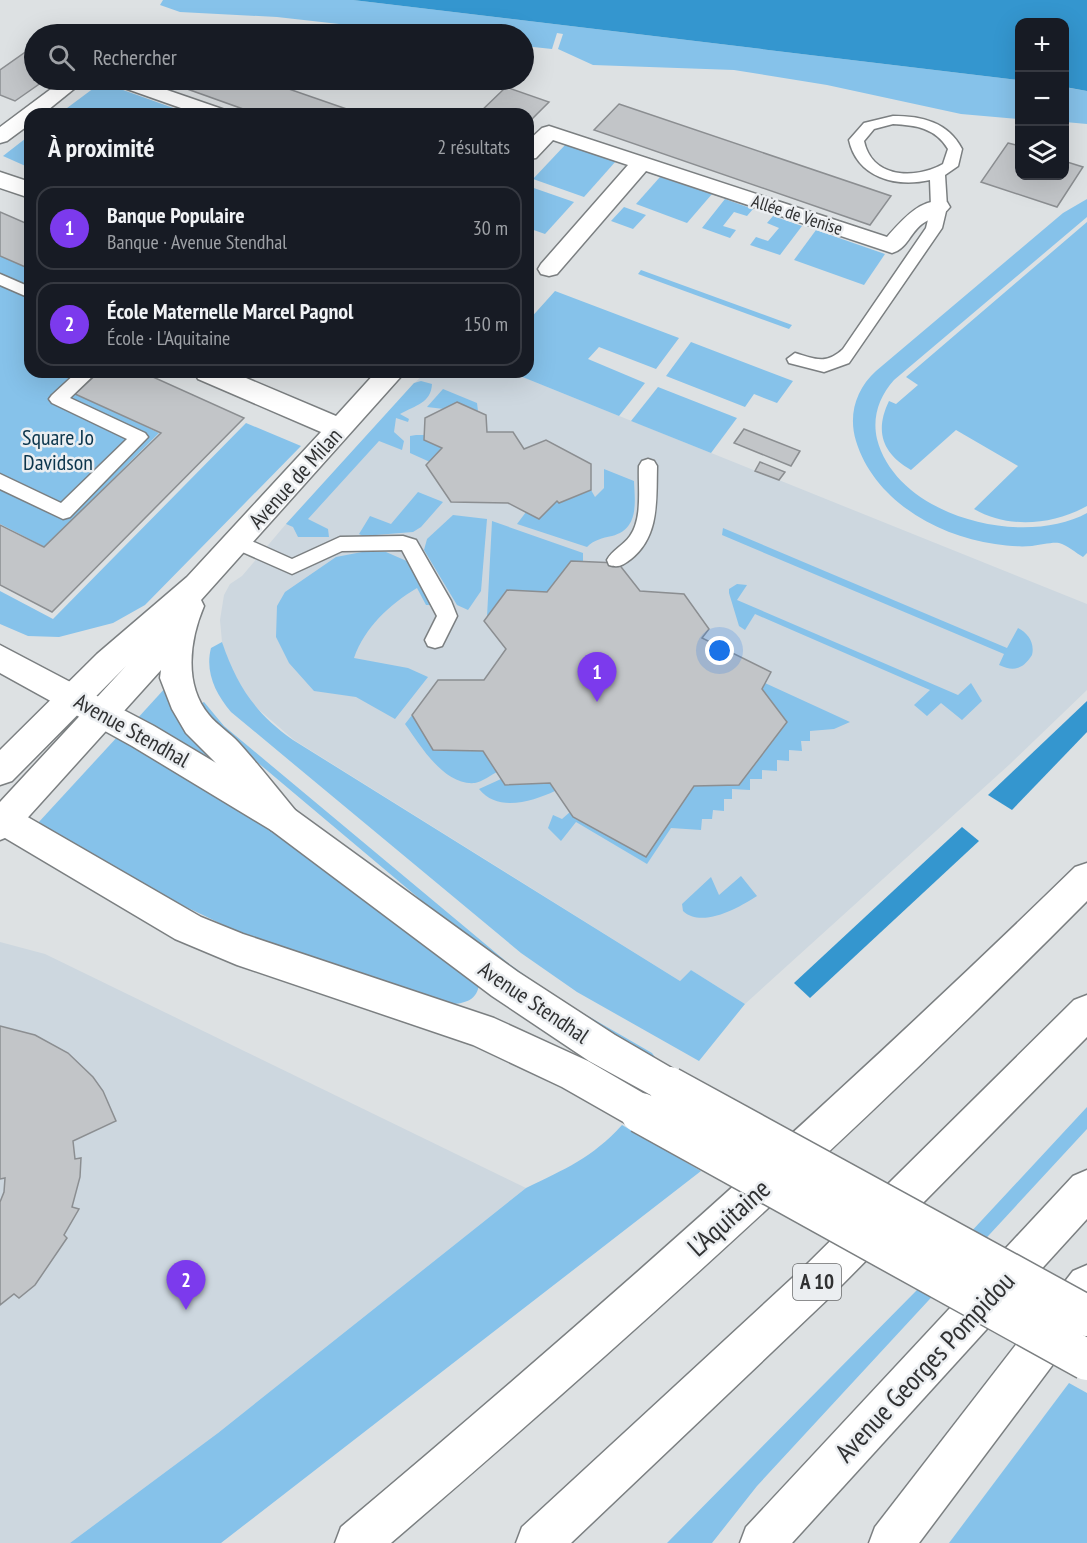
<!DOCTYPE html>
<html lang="fr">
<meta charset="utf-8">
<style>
body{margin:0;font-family:"PT Sans Narrow",sans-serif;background:#242831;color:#f1f3f6}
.controls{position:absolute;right:18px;top:18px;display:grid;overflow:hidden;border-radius:12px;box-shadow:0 6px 24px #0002}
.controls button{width:54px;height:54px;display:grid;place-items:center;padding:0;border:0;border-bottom:2px solid #363941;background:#171b24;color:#f1f3f6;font:30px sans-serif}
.you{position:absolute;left:720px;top:651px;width:21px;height:21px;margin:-15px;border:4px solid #fff;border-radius:50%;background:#1a73e8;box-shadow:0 0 0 9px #1a73e833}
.badge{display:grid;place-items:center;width:39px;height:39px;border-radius:50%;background:#7c3aed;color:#fff;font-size:20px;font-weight:700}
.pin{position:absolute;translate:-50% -50px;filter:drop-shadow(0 2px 3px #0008)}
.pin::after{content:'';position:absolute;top:32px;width:21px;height:18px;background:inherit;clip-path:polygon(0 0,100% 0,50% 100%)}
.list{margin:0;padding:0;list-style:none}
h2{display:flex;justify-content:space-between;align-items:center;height:78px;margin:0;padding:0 24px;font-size:26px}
h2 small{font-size:20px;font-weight:400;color:#9ea1a6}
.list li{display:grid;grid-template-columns:39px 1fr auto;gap:18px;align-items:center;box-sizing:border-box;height:84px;margin:0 12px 12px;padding:0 12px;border:2px solid #363941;border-radius:18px}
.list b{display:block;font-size:22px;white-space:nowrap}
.list p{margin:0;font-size:20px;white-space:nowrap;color:#9ea1a6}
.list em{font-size:20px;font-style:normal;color:#9ea1a6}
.icon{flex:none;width:33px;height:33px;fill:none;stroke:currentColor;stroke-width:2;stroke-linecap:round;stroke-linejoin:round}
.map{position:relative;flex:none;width:1087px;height:1543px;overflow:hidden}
.search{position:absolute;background:#171b24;box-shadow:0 6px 24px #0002;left:24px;top:24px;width:510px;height:66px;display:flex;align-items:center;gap:15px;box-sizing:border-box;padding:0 21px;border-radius:33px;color:#9ea1a6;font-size:22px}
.panel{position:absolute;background:#171b24;box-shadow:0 6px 24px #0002;left:24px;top:108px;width:510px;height:270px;border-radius:18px}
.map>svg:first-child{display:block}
.built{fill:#cdd7df}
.green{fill:#86c2ea}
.water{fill:#3496cf}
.building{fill:#c2c5c8;stroke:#8b8e91;stroke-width:1.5}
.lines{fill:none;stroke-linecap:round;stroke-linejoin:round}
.service-casing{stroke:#7b7f81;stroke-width:3}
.pedestrian-casing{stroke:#7b7f81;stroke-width:3}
.minor-casing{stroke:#7b7f81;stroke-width:3}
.tertiary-casing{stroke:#7b7f81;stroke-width:3}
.primary-casing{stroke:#7b7f81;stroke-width:3}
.motorway-casing{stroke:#7b7f81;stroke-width:3}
.service{fill:#fff;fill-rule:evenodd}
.pedestrian{fill:#fff;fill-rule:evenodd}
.minor{fill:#fff;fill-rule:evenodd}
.tertiary{fill:#fff;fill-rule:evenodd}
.primary{fill:#fff;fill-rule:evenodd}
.motorway{fill:#fff;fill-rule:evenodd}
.tertiary-bridge-casing{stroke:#7b7f81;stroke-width:43;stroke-linecap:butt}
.tertiary-bridge{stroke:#fff;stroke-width:40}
.labels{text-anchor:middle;stroke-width:5;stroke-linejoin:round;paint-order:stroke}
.far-street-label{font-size:18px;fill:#303132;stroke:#ebeef1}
.shield{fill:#ebeef1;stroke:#686a6b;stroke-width:1.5}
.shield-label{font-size:21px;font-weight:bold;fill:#303132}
.park-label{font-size:22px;fill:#0b354c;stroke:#ebeef1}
.street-label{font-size:22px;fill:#303132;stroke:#ebeef1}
.near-street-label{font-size:27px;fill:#303132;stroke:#ebeef1}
</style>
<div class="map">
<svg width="1087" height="1543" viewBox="0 0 1087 1543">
<rect width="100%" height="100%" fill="#dde1e3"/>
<!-- built -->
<g class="built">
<path d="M425,372H510L1087,604V690L1010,764L745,1004L691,970L680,981L294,740L251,703L227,663L222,642L220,620L224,595L230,584L242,576L286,524Z"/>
<path d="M0,942L45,954L526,1188L218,1433L70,1543H0Z"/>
</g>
<!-- green -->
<g class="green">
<path d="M163,0H353L1019,80V119L961,114L827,85L734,70L593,65L558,49L563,34L557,33L552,49L524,46V34H400L348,25L277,17L180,12L160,5Z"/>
<path d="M102,82L112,86L190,114H59Z"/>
<path d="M1064,87L1087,91V124L1065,122Z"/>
<path d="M30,135V168L3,156Z"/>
<path d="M566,144L616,161L584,197L533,179Z"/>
<path d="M660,177L712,194L687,223L636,204Z"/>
<path d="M528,186L574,202L545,234L528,228Z"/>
<path d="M725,199L753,209L747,216L734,212L723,226L736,230L730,238L702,228Z"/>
<path d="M1087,199V217L894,380C879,397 872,417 877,439C897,517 1023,548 1087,513V553L1083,557C1076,553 1067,545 1059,543C1052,542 1040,545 1032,546C1020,547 1007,546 995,544C937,536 874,500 856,441C848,415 856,389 876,371L1063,213Z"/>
<path d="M624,207L646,215L633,229L611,221Z"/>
<path d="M773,216L802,226L780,255L750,245L756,237L768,241L779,228L767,223Z"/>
<path d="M1087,222V506C1053,525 1008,529 974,509L1018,466L956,430L911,470C883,454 874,432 889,401L896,404L918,385L906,377Z"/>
<path d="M816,230L885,254L864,285L794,260Z"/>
<path d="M0,256L30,269V372H98L75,393L159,433L45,547L0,524Z"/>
<path d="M641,270L792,325L789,329L638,274Z"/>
<path d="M555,291L679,338L656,369L599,347L588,359L645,383L619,416L510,372H528V321Z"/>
<path d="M691,342L793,381L777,403L754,394L745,407L666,376Z"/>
<path d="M421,381L432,384C431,403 416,405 400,414L409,419L408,422L396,418L394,432L404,441L402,450L379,441L308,519L328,529L329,537H298L293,527L286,524L414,383Z"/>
<path d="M658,387L737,418L711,453L631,421Z"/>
<path d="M443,389L477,403L478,411L457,402L444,409L427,407Z"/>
<path d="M246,423L301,446L145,605L113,623L59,637L28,636L0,624V591L53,619Z"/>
<path d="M416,435H424V440L442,448L430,462L410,453V436Z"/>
<path d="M604,469L634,481C635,503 639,529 612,536C602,538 594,540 587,547L517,524L526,512L539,519L557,501L559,503L591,490L595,497L604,488Z"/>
<path d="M418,492L443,502L421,527L413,532L363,536L359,534L370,516L391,524Z"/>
<path d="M453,515L487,519L481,591L468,610L457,605L424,550L427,539Z"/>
<path d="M492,521L583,553V562L571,561L547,592L487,617Z"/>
<path d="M723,528L1007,648L1018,628C1028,633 1035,643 1032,655C1023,669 1014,672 999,665L1004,654L722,535Z"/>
<path d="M362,552H386L409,562L431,605H426L417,588C389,605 365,627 354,658L408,668L428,677L395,719L356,697L314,691L289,663L276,637L277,606L285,592L336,557Z"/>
<path d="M737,584L747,585L737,600L958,695L971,683L982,701L962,720L941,703L927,716L914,705L930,690L755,614L745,630L739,626L729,593V589Z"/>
<path d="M222,642C237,686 255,713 293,740L680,981L691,970L745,1004L699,1061L577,992L521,953L231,712C215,693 205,672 211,648Z"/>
<path d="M765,683L850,722L834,729L810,731V741H801L802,751L789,750V761L777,760V771L762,770V779H750V790L732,789V799H724V811L713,810L712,819H702L701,830L671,828L647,864L576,822L561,841L548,828L553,815L562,819L570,812L694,786L739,785L787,722L762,689Z"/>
<path d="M167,686L216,763L136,720Z"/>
<path d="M204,702L224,726L508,963L555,997L652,1053L662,1067L573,1017L440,916L219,730L198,705Z"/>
<path d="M412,715L433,750L483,751L497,772C491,775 482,782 475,783C444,786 420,745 405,724Z"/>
<path d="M119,735L237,805L479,979C480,997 469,1003 453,1004L234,930L157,893L38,823Z"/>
<path d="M501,779L505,785L550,783L555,791C533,801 498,813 479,789Z"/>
<path d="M741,876L757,896C740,907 702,929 683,911L682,904L711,877L719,895Z"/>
<path d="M1087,1107V1129L757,1486L712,1543H667L916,1291Z"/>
<path d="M622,1125L701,1171L221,1543H70L218,1433L526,1188C565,1169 592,1158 622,1125Z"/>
<path d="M1069,1383L1087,1393V1543H949Z"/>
</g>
<!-- water -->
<g class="water">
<path d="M353,0H1087V91L1065,87L1064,22H1020L1019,80Z"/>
<path d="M1087,701V732L1012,810L988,795Z"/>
<path d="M962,827L979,841L810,998L794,983Z"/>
</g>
<!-- building -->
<g class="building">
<path d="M63,26L84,34H51Z"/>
<path d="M34,46V80H45L15,101L0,95V70Z"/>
<path d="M162,80H263L361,114H257Z"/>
<path d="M506,87L549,102L528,123V114H478Z"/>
<path d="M619,104L891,196L870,225L594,130Z"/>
<path d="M1008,143L1020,146V176H1064V161L1083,167L1057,207L981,182Z"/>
<path d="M0,212L30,225V269L0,256Z"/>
<path d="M99,372H142L244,418L52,612L0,585V525L44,547L161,433L75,394Z"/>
<path d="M457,402L486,415L487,432H513L524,449L546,440L591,464V490L559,503L557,501L539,519L508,503L451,502L426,465L442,448L424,440L425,418Z"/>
<path d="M744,429L800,451L791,466L734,443Z"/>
<path d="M760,462L785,472L779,480L755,471Z"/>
<path d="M571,561L618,563L640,591L684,594L709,629L702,638L771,672L762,689L787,722L739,785L694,786L646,857L573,817L550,783L505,785L483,751L433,750L412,715L438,680H484L506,649L484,621L507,590L547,592Z"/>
<path d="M0,1026L35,1035L68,1053L93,1077L103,1091L116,1121L73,1141L75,1159L81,1158L80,1177L72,1207L79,1209L64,1235L67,1238L35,1285L19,1298L14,1294L0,1305V1202L4,1192L5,1178L0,1179Z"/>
</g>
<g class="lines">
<defs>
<g id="service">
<path d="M893,116C922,116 948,122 962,149L958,166L945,175L947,207L942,228L849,363L824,372L789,363L787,359L795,353C815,359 826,365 843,349L926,228L931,207L930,180C895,188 857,177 849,140L864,123ZM893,124C915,125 936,128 948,149L943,164C914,180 872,178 864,141L874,129Z"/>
<path d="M0,274L30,287V298L0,285Z"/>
<path d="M77,372H97L70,398L145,433L148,437L70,517L63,519L0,489V474L61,503L127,439L52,403L49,399L52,395Z"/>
<path d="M648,459L654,461L657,466C656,499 660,536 631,559C623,565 619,568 609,565L607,560C612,550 623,546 630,536C643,518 638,487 639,466L642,461Z"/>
<path d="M238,535L292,559L340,537L403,536L416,540L451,601L457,616L442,646L435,648L428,646L425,640L437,616L402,550L342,551L292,574L231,547L229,542L231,537Z"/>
</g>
<g id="pedestrian">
<path d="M63,80H85L43,114H30V124L7,141L0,143V127Z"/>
<path d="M110,80H138L225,110L228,114H198L113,84Z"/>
<path d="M549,126L887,237C902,220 922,196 947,202L950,207C943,217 931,217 922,224C910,233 907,249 892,253L646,171L557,274L549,276L541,274L538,269L541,264L628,165L553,140L536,158L528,159V141L542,128Z"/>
</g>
<g id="minor">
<path d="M0,172L30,182V198L0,188Z"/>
<path d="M194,372H232L336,416L376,372H405L201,600L204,606C190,639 183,684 209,715C217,725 230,733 239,743C258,764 276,787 295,810L300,820L295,830L283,835L271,830L214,761L186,733L172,709L160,678L161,670L12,835L0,840V802L126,666L12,781L0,785V750L97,654L187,577L321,432L198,379Z"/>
</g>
<g id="tertiary">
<path d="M0,645L154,726L295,810L518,972L615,1035L682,1074L688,1087L682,1100L669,1105L589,1061L492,996L271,830L132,746L0,673Z"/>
<path d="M0,803L12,808L201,917L243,934L494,1018L588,1061L655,1100L660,1113L655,1126L641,1132L562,1087L473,1045L237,965L175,939L0,835Z"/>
</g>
<g id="primary">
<path d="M1087,1170V1219L792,1543H740L746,1527L1073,1176Z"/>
<path d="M1087,1265V1319L919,1543H869L875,1527L1073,1271Z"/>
</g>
<g id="motorway">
<path d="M1087,863V901C864,1126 631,1337 391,1543H335L341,1527C593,1315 839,1097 1075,867Z"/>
<path d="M1087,995V1037L831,1296L571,1543H516L522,1527L803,1268L1074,1000Z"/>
</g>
</defs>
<!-- service casing -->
<use href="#service" class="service-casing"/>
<!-- pedestrian casing -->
<use href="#pedestrian" class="pedestrian-casing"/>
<!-- minor casing -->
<use href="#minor" class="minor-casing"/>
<!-- tertiary casing -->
<use href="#tertiary" class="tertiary-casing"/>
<!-- primary casing -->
<use href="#primary" class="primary-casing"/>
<!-- motorway casing -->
<use href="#motorway" class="motorway-casing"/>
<!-- service -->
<use href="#service" class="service"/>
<!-- pedestrian -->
<use href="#pedestrian" class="pedestrian"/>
<!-- minor -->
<use href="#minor" class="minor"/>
<!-- tertiary -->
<use href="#tertiary" class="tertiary"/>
<!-- primary -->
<use href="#primary" class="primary"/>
<!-- motorway -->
<use href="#motorway" class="motorway"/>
<defs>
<g id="tertiary-bridge">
<path d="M669,1087L1087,1316"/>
<path d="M641,1113L1087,1360"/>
</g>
</defs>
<!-- tertiary-bridge casing -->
<use href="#tertiary-bridge" class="tertiary-bridge-casing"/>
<!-- tertiary-bridge -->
<use href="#tertiary-bridge" class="tertiary-bridge"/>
</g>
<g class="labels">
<!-- far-street labels -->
<g class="far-street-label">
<text transform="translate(797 215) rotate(18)" y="6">Allée de Venise</text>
</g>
<!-- shield labels -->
<rect class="shield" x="793" y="1264" width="48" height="36" rx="4.5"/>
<g class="shield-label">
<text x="817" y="1289">A 10</text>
</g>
<!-- park labels -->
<g class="park-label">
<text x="58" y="445">Square Jo<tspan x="58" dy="25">Davidson</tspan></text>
</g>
<!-- street labels -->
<g class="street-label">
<text transform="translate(295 478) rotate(-48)" y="8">Avenue de Milan</text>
<text transform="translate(132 730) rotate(29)" y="8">Avenue Stendhal</text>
<text transform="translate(534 1002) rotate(34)" y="8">Avenue Stendhal</text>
</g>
<!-- near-street labels -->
<g class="near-street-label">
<text transform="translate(729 1218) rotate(-42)" y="9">L'Aquitaine</text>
<text transform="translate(925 1367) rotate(-47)" y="9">Avenue Georges Pompidou</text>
</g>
</g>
</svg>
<div class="controls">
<button>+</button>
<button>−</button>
<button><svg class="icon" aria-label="layers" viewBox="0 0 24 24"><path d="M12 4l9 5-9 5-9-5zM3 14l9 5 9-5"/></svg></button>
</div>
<div class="you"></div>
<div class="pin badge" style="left:597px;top:702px">1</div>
<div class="pin badge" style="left:186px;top:1310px">2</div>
<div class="search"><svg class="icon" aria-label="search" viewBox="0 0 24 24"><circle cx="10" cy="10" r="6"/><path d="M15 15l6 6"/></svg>Rechercher</div>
<section class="panel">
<h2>À proximité<small>2 résultats</small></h2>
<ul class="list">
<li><span class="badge">1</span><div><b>Banque Populaire</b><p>Banque · Avenue Stendhal</p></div><em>30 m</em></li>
<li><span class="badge">2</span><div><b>École Maternelle Marcel Pagnol</b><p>École · L'Aquitaine</p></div><em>150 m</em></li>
</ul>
</section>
</div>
